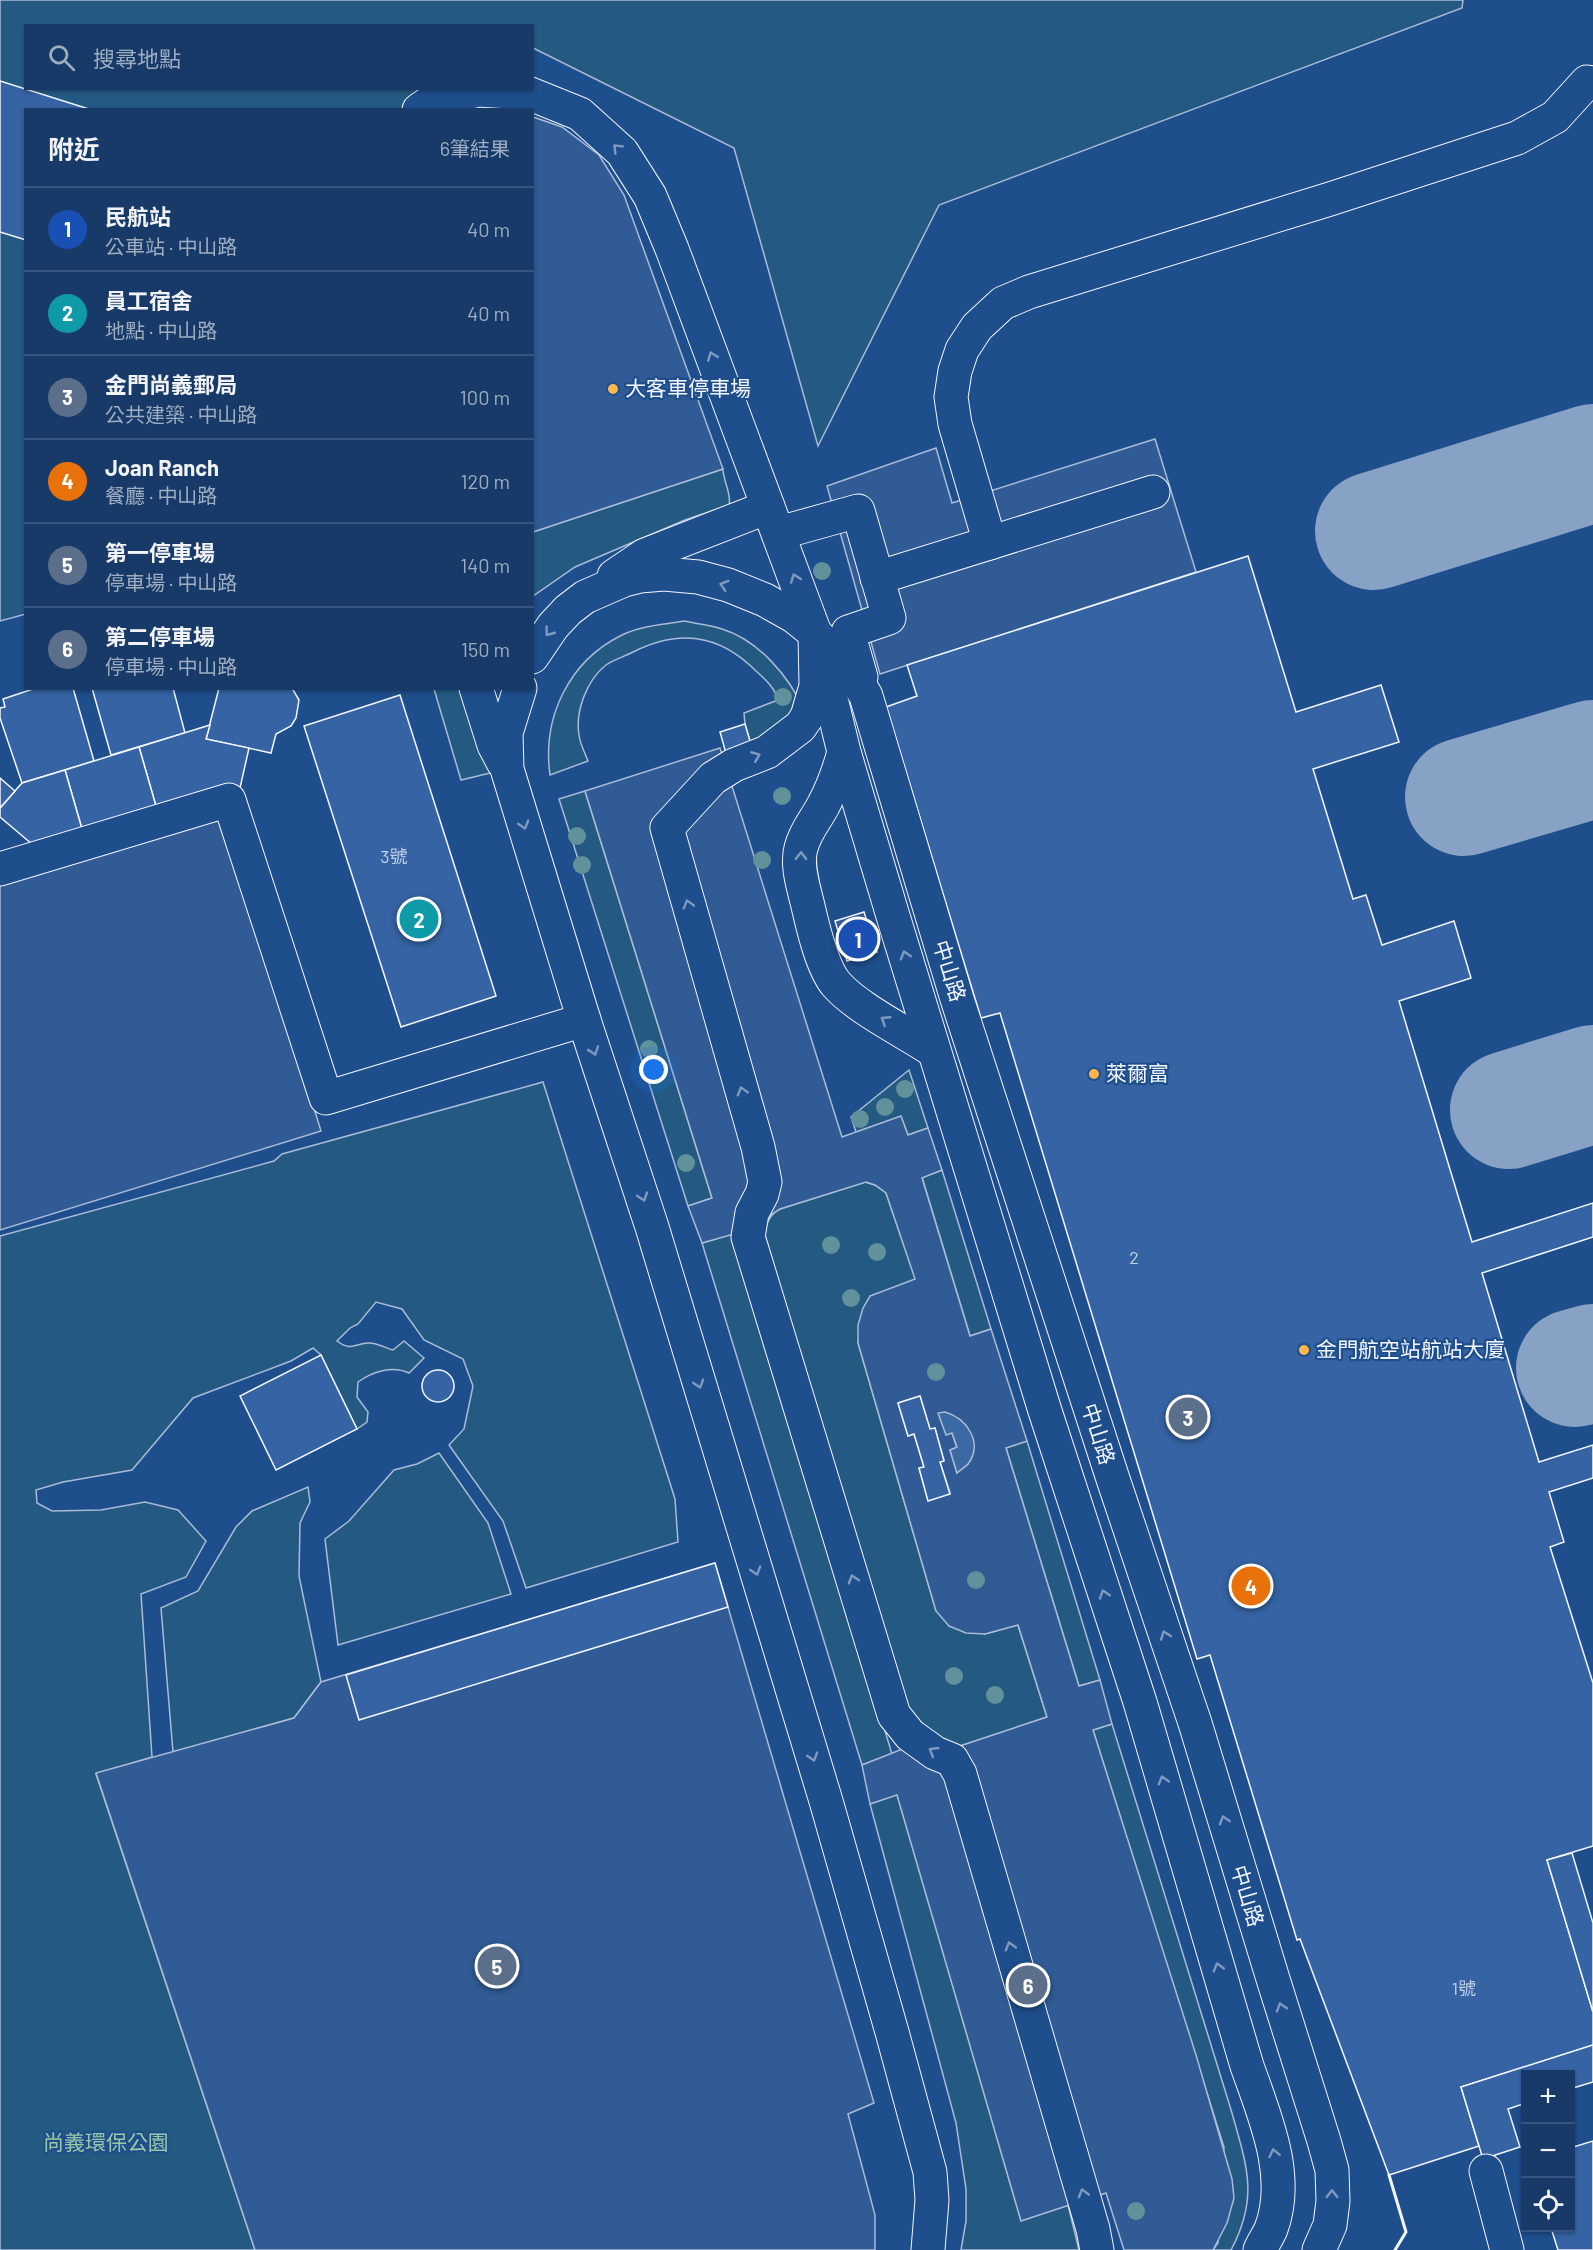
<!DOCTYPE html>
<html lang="zh-TW">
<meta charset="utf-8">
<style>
body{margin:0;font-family:Barlow,"Noto Sans TC",sans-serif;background:#244571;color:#f1f3f6}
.controls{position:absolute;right:18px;bottom:18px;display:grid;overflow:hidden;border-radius:0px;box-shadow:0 2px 4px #0004}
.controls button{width:54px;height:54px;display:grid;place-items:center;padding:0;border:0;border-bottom:2px solid #36547d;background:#173a69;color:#f1f3f6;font:30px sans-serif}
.you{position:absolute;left:654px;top:1070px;width:21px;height:21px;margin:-15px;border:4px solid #fff;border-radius:50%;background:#1a73e8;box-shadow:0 0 0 9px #1a73e833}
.badge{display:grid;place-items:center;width:39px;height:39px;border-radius:50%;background:#ffb74d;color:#fff;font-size:20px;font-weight:700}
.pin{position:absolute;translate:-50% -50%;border:3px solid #fff;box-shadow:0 2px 6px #0006}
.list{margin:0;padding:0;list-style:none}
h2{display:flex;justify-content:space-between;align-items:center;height:78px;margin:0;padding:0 24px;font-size:26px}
h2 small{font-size:20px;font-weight:400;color:#9eadc0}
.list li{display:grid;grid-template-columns:39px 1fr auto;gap:18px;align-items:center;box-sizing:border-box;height:84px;padding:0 24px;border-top:2px solid #36547d}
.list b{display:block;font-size:22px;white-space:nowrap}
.list p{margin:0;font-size:20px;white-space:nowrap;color:#9eadc0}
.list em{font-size:20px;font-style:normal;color:#9eadc0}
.icon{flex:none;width:33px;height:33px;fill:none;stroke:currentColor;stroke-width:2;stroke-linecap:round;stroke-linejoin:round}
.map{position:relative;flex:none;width:1593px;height:2250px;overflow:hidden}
.search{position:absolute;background:#173a69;box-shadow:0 2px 4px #0004;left:24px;top:24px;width:510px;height:66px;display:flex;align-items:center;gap:15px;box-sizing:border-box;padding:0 21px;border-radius:0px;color:#9eadc0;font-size:22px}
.panel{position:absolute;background:#173a69;box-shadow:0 2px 4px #0004;left:24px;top:108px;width:510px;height:582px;border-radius:0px}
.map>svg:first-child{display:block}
.green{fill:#245a82;stroke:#a8bbd7;stroke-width:1.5}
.parking{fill:#305b95;stroke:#a8bbd7;stroke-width:1.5;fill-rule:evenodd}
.water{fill:#3b69a3;stroke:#a8bbd7;stroke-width:1.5}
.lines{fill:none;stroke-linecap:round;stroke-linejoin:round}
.taxiway{stroke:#88a2c6;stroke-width:118}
.building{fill:#3563a3;stroke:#f2f6ff;stroke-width:1.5}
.minor-casing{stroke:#f2f6ff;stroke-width:35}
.minor{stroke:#1f4e8c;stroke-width:33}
.wall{stroke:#f2f6ff;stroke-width:3}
.tree{fill:#61919a}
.oneway{stroke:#7e9ac0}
.poi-dot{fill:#ffb74d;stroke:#1f4e8c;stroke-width:2}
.labels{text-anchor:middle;stroke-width:4.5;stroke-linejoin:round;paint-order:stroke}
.number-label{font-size:18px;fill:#c3d1e8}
.poi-label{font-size:21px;fill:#f2f6ff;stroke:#1f4e8c;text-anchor:start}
.street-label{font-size:21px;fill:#f2f6ff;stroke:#1f4e8c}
.park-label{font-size:21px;fill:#97c8a6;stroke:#1f4e8c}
</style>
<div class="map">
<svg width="1593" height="2250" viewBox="0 0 1593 2250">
<rect width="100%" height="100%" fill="#1f4e8c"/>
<!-- green -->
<g class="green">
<path d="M0,0H1463L1462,8L939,205L818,446L734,148L533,48L532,26H26V88H503L419,110H26V614L0,621Z"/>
<path d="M723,469C723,481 732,494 729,505L685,520L575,567L533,596V532Z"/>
<path d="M685,621C697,624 710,625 722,629C758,640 789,676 804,710L752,748L745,724L744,713L778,700C775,688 765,679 756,671C718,633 678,629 631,653C623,657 613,660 606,665C587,680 575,711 579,735C580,744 585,753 588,761L550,775C542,717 569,661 622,635C641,626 665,624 685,621Z"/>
<path d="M434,689H476L507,769L461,780Z"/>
<path d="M585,791L712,1198L688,1206L559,799Z"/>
<path d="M909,1070L928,1128L908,1135L901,1117L856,1132L851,1117Z"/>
<path d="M543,1082L675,1499L678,1542L526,1588L503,1521L449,1445L464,1429L473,1386L463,1359L424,1340L402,1309L376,1302L358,1324L350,1328L337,1341C352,1352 355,1343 369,1343C377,1343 386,1348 393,1350L404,1341L424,1358L409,1373C392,1365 372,1372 358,1382L357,1397L368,1412L367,1422L357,1429L321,1355L313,1348L291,1361L193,1398L132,1470L63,1482L36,1490L37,1503L52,1511L101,1510L145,1502L178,1510L206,1541L186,1577L141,1594L152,1757L96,1774L255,2250H0V1236L274,1161L282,1154Z"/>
<path d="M942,1170L991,1329L970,1336L922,1177Z"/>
<path d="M865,1182L875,1185L886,1193L916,1280L870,1296L858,1343L936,1611L985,1634L1018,1625L1047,1717L954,1748L908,1723L765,1235C766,1223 769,1215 780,1209Z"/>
<path d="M734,1233L892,1754L862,1765L702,1243Z"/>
<path d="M1027,1441L1100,1680L1079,1686L1006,1448Z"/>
<path d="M439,1453L488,1523L511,1594L338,1645L325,1539L349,1521L394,1470L417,1464Z"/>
<path d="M308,1487L310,1502L300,1523L299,1576L321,1682L294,1718L173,1752L161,1608L198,1591L236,1527L252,1511Z"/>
<path d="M1112,1724L1232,2113C1247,2167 1259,2197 1231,2250H1213L1218,2243L1224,2147L1093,1730Z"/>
<path d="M897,1794L1021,2220L1068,2205L1079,2250H961L966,2221V2189L956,2123L870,1804Z"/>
</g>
<!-- parking -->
<g class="parking">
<path d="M533,117L562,127L599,155L624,195L723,469L533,532Z"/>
<path d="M1155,439L1196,572L880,674L827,486L936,448L952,503Z"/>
<path d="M720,748L842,1137L901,1116L908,1135L928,1128L942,1170L922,1178L970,1336L991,1329L1027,1441L1006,1448L1079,1686L1100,1680L1112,1724L1093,1730L1196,2055L1232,2179L1234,2198L1227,2223L1213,2250H1124L1106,2193L1021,2221L897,1795L870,1804L862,1765L925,1740L954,1748L1047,1717L1018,1625L985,1634L966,1633L949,1626L936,1611L858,1343V1325L863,1308L870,1296L915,1279L886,1193L875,1185L866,1182L780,1209L772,1214L766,1225L702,1243L688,1206L712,1198L585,791ZM920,1396L930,1429L935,1428L944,1460L940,1462L950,1493L928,1500L919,1468L924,1467L914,1434L908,1436L898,1403ZM952,1433L968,1464L957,1473L950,1450L957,1448Z"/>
<path d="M224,815L321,1131L0,1230V884Z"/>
<path d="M715,1563L874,2103L848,2114L875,2215V2250H255L96,1773L294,1718L321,1682Z"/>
</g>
<!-- water -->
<path class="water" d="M945,1412C966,1418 984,1442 968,1464C965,1467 960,1470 957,1473L950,1450L957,1447L952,1433L946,1435L938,1413Z"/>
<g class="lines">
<!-- taxiway -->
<g class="taxiway">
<path d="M1374,531L1593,463"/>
<path d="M1464,797L1593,759"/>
<path d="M1509,1110L1593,1084"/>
<path d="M1575,1368L1593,1363"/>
</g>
</g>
<!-- building -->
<g class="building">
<path d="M0,81L92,110H26V240L0,232Z"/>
<path d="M1248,556L1296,712L1381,685L1399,742L1313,769L1353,899L1366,895L1382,945L1454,921L1471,978L1399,1001L1472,1242L1593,1203V1237L1482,1273L1539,1462L1593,1445V1478L1549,1492L1564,1542L1550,1547L1593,1683V1846L1547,1860L1593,2012V2045L1461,2087L1479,2146L1389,2175L1300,1939L1297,1940L1210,1655L1197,1659L1000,1013L981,1018L886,707L917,696L907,665Z"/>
<path d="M36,688H73L94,761L22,783L0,718V708L5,707L3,699Z"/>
<path d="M92,688H173L185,733L111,755Z"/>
<path d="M219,688H292L299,700L296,718L291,726L276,734L271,753L206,739Z"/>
<path d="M400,695L496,996L401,1027L304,726Z"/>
<path d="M745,724L752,748L727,757L720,732Z"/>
<path d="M210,725L206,739L249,748L240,788L158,813L139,747Z"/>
<path d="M139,747L158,813L84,836L65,770Z"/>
<path d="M65,770L84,836L39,850L0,817V808L22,783Z"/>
<path d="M0,778L15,791L0,808Z"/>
<path d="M864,912L877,952L847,961L835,921Z"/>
<path d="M321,1355L357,1429L276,1470L240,1396Z"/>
<circle cx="438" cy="1386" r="16"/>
<path d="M920,1396L930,1429L935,1428L944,1461L940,1462L950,1494L928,1501L919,1468L924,1467L914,1434L908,1436L898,1403Z"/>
<path d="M715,1563L728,1607L359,1720L346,1675Z"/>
<path d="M1572,1853L1593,1923V2012L1547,1860Z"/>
<path d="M1593,2045V2082L1570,2089V2074H1526V2103L1508,2109L1520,2147L1483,2159L1461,2087Z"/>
<path d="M1593,2141V2250H1558L1551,2228H1570V2148Z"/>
</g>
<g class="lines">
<defs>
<g id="minor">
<path d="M419,110L429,103L478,90L528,93L580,114L622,152L650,196L672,249L815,633L816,686L807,717L800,727L767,752L734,765L713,778L667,828L758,1147L765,1182L762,1194L752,1213L748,1237L753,1253L894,1715L910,1735L935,1753L952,1760L960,1774L1093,2229L1097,2250"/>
<path d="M779,533L858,511L889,618L848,632L861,677"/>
<path d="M990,543L955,424L951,397L955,371L962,350L977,327L1003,303L1029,292L1330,199L1517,138L1555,117L1587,82L1593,83"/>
<path d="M614,576L645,555L768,507"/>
<path d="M877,578L1153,492"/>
<path d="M816,634L854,675L866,696L957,999L1113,1479L1195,1723L1273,1979L1324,2141L1332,2170L1333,2201L1330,2225L1319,2250"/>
<path d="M532,657L553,626L568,610L585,597L624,580L640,576L664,574L698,577L728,585L765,600L795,617L815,633L844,752L893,916L1045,1411L1140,1702L1247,2066C1265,2117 1291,2176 1271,2229C1268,2236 1263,2243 1260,2250"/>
<path d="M476,688L494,745L503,762"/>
<path d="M520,688L506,733L507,769L584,1020L652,1227L826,1801L892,2032L930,2172L932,2200L928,2250"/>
<path d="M844,752C839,770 833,787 824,804C816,820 806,829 801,848C796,865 804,889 808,906C813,928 822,967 836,984C858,1009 906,1032 934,1051"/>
<path d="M0,869L229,800L326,1098L584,1020"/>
<path d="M1486,2171L1507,2250"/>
</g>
</defs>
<!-- minor casing -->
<use href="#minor" class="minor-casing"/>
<!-- minor -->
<use href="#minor" class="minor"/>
<!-- wall -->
<path class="wall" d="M1389,2175L1406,2232L1395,2250"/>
</g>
<!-- trees -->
<g class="tree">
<circle cx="822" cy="571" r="9"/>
<circle cx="783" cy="697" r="9"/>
<circle cx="782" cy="796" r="9"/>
<circle cx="577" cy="836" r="9"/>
<circle cx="762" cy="860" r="9"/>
<circle cx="582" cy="865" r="9"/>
<circle cx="649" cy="1049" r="9"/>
<circle cx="905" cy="1089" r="9"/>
<circle cx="885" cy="1107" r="9"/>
<circle cx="860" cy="1119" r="9"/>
<circle cx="686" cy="1163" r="9"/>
<circle cx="831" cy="1245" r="9"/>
<circle cx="877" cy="1252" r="9"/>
<circle cx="851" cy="1298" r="9"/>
<circle cx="936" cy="1372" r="9"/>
<circle cx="976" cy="1580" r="9"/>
<circle cx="954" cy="1676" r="9"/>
<circle cx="995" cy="1695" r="9"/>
<circle cx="1136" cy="2211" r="9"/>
</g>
<!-- one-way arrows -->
<defs><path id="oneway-chevron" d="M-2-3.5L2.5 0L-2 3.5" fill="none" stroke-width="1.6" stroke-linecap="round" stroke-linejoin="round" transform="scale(1.5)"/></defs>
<g class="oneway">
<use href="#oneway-chevron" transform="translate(617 148) rotate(-135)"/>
<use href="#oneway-chevron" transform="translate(712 356) rotate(-111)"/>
<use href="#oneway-chevron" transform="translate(795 578) rotate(-110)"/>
<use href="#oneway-chevron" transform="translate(724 585) rotate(-162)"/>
<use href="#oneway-chevron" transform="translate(549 632) rotate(127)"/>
<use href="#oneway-chevron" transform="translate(756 756) rotate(-22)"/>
<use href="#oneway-chevron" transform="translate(524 825) rotate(73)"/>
<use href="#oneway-chevron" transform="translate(801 856) rotate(-89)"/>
<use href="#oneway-chevron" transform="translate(688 904) rotate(-106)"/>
<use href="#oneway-chevron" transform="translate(905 955) rotate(-107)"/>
<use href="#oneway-chevron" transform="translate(885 1020) rotate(-147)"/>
<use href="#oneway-chevron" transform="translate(594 1051) rotate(71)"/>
<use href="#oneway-chevron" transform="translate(742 1091) rotate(-106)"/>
<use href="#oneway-chevron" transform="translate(643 1197) rotate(72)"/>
<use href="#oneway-chevron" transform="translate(699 1384) rotate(73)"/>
<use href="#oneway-chevron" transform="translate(756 1571) rotate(73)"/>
<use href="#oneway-chevron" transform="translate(853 1579) rotate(-107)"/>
<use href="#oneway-chevron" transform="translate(1104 1594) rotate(-108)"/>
<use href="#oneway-chevron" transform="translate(1165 1635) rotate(-109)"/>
<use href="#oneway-chevron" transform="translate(933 1751) rotate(-149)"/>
<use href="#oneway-chevron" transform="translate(813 1757) rotate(73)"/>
<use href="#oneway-chevron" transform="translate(1163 1780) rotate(-106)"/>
<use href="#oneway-chevron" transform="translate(1224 1820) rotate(-107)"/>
<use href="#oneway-chevron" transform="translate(1010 1946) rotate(-106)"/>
<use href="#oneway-chevron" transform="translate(1218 1967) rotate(-106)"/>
<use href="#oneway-chevron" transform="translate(1281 2007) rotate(-108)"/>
<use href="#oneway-chevron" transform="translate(1274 2153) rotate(-102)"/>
<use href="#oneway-chevron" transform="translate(1083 2193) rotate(-106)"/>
<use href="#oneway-chevron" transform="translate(1332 2194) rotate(-90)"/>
</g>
<!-- markers -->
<g class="poi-dot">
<circle cx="613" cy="389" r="6"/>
<circle cx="1094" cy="1074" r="6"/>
<circle cx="1304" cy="1350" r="6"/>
</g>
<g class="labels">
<!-- number labels -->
<g class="number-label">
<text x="394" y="863">3號</text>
<text x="1134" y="1264">2</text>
<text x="1464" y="1995">1號</text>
</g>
<!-- poi labels -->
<g class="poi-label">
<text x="625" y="396">大客車停車場</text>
<text x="1106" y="1081">萊爾富</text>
<text x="1316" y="1357">金門航空站航站大廈</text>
</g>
<!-- street labels -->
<g class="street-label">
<text transform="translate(949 971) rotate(73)" y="7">中山路</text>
<text transform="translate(1098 1434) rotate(72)" y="7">中山路</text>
<text transform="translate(1247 1896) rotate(73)" y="7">中山路</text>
</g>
<!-- park labels -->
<g class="park-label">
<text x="106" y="2150">尚義環保公園</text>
</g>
</g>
</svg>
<div class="controls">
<button>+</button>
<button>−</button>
<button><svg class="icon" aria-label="locate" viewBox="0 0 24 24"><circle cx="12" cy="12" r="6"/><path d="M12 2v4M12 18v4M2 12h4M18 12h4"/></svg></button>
</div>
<div class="you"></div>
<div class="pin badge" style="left:858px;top:939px;background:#1a4fb4">1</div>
<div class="pin badge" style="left:419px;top:919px;background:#0f9aa8">2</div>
<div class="pin badge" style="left:1188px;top:1417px;background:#5c6f8a">3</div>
<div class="pin badge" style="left:1251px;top:1586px;background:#e8710a">4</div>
<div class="pin badge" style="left:497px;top:1966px;background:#5c6f8a">5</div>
<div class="pin badge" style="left:1028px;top:1985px;background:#5c6f8a">6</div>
<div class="search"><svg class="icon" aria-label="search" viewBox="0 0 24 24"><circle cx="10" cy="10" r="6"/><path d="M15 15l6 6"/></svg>搜尋地點</div>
<section class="panel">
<h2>附近<small>6筆結果</small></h2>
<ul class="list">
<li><span class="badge" style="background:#1a4fb4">1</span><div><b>民航站</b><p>公車站 · 中山路</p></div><em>40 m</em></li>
<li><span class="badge" style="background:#0f9aa8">2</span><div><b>員工宿舍</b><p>地點 · 中山路</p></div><em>40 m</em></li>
<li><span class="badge" style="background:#5c6f8a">3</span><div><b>金門尚義郵局</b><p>公共建築 · 中山路</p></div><em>100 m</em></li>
<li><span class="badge" style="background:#e8710a">4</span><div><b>Joan Ranch</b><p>餐廳 · 中山路</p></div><em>120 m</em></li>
<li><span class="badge" style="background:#5c6f8a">5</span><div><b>第一停車場</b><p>停車場 · 中山路</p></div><em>140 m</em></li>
<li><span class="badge" style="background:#5c6f8a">6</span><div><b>第二停車場</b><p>停車場 · 中山路</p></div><em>150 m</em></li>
</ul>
</section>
</div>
